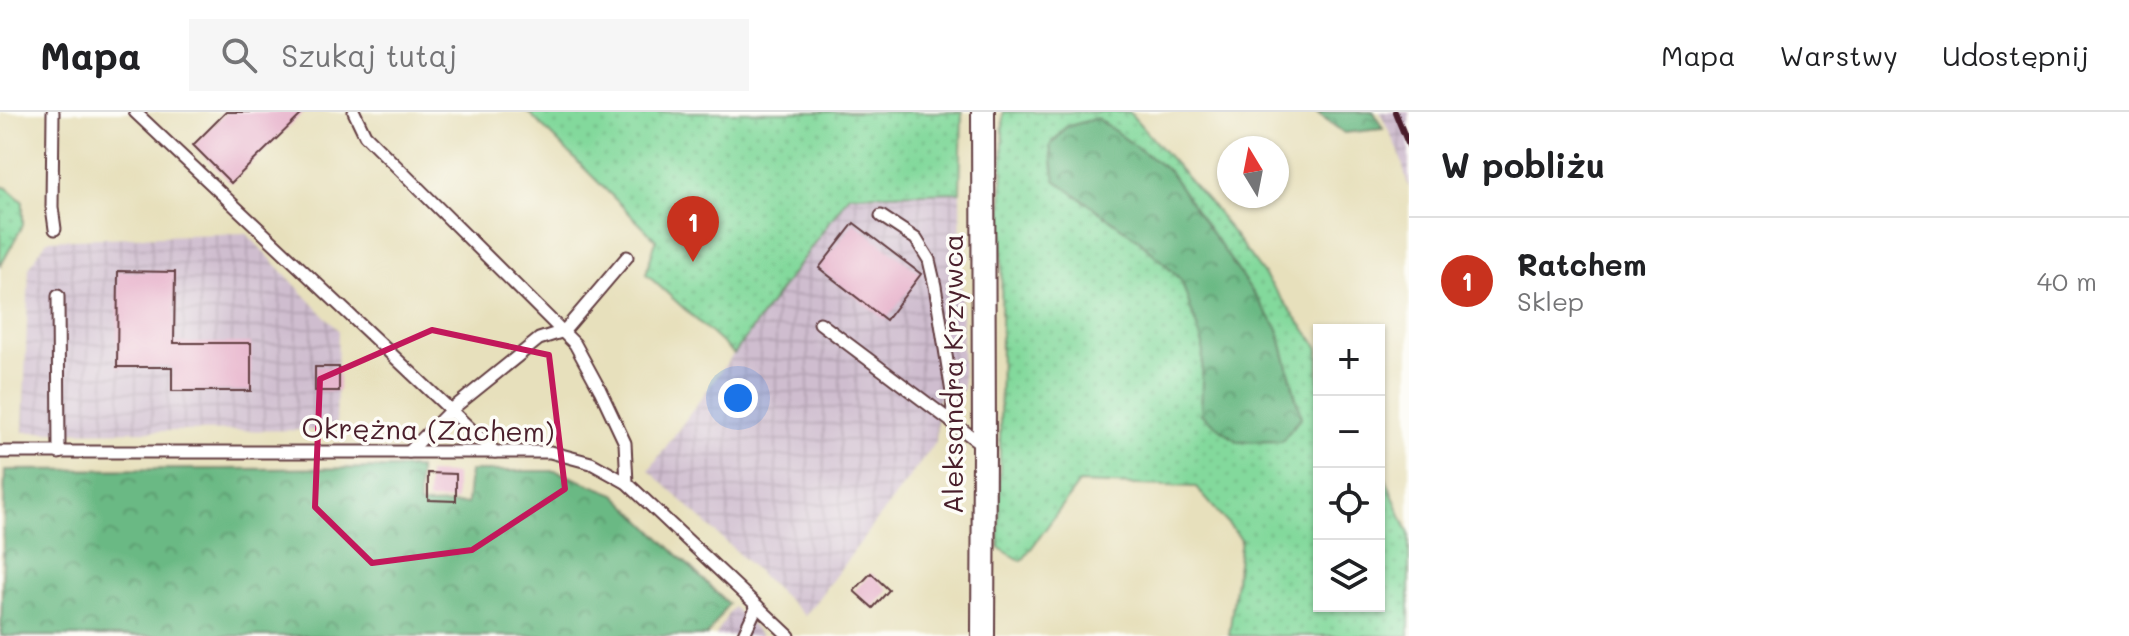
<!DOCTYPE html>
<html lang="pl">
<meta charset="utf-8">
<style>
body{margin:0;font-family:Mali,sans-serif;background:#f6f6f6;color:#202124}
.controls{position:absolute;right:24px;bottom:24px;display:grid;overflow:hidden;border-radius:0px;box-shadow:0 2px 6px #0004}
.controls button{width:72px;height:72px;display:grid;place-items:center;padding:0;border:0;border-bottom:2px solid #e0e0e0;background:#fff;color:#202124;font:40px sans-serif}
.compass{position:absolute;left:1217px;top:24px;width:72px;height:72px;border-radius:50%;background:#fff;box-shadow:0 2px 6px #0004;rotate:350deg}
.you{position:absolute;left:738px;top:286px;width:28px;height:28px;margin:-20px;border:6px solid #fff;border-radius:50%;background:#1a73e8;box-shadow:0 0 0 12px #1a73e833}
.badge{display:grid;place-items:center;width:52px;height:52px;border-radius:50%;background:#c8321e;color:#fff;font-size:26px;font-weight:700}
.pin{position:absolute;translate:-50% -66px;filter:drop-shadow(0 2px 4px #0008)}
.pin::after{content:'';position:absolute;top:42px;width:28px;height:24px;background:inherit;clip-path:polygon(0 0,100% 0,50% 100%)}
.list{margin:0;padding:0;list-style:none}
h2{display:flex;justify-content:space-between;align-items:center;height:104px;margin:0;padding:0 32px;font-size:34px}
h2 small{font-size:26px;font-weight:400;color:#757577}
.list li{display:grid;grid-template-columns:52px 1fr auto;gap:24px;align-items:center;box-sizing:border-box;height:128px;padding:0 32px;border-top:2px solid #e0e0e0}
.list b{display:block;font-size:30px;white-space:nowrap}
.list p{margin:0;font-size:26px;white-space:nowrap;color:#757577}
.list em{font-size:26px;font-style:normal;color:#757577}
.icon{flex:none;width:44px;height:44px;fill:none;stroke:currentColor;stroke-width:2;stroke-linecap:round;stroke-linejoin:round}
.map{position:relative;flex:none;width:1409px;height:524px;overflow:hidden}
header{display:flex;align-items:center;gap:48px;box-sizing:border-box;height:112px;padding:0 40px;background:#fff;border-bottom:2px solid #e0e0e0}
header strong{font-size:38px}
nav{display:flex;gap:44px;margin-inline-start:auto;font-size:28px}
.search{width:560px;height:72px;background:#f6f6f6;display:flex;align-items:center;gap:20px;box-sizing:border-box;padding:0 28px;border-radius:0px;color:#757577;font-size:30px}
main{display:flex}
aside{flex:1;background:#fff}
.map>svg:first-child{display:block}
.industrial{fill:url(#industrial-grid)}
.grass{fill:url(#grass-dots);stroke:#667c64;stroke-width:2}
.forest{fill:url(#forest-crowns);stroke:#5a6c58;stroke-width:2}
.building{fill:#e6afc9}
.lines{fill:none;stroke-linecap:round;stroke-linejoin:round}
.service-casing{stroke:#623c41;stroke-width:15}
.minor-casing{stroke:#623c41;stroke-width:26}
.service{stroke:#fff;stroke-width:11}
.minor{stroke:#fff;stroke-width:22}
.rail{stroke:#4a1f2b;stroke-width:6}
.marked{fill:none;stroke:#c2185b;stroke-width:6;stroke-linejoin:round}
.labels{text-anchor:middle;stroke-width:7;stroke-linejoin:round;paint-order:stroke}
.street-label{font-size:28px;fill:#4a1f2b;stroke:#fdfcf7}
</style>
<header>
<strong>Mapa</strong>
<div class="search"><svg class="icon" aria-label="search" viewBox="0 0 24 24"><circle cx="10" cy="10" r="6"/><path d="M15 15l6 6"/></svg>Szukaj tutaj</div>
<nav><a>Mapa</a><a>Warstwy</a><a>Udostępnij</a></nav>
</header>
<main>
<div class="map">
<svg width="1409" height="524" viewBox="0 0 1409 524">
<defs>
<pattern id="industrial-grid" width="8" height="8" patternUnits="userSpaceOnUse" patternTransform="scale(2)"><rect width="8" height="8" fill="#cfbdcf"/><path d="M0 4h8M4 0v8" fill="none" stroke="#b3a2b2"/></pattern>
<pattern id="grass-dots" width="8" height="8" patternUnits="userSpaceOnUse" patternTransform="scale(2)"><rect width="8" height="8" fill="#83d99c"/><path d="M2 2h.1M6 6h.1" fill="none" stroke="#73ba87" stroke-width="1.8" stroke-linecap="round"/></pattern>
<pattern id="forest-crowns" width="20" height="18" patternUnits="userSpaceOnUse" patternTransform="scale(2)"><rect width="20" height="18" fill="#6ab984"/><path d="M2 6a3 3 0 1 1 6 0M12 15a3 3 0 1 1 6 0" fill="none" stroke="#59966c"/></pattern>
</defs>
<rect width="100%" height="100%" fill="#fdfcf7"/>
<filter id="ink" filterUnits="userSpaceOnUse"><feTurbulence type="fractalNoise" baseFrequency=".0125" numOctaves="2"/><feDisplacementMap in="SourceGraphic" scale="16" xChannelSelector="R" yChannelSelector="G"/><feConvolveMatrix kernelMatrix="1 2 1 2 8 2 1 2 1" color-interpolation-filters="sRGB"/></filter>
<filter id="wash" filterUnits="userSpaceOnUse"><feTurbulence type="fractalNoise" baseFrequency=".006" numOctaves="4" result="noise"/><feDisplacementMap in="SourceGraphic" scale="32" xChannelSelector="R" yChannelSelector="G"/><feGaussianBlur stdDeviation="1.8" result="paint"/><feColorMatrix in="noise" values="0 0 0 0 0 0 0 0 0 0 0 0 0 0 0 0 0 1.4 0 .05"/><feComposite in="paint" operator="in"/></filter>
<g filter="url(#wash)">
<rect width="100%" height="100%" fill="#e7e0bc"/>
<!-- industrial -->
<g class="industrial">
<path d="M1380,0H1409V77L1399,40Z"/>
<path d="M960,80L963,279L938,287L936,330L805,504L649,358L849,83Z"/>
<path d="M246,121L338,218L336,318L23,320L29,156L47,128Z"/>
<path d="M733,495L762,524H715Z"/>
</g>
<!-- grass -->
<g class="grass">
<path d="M528,0H962L960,80L849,83L734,242L646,162L656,128Z"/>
<path d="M1003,0H1129L1214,96L1319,236V494H1379V351L1409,422V524H1229L1241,427L1196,375L1079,371L1022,449L999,436Z"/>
<path d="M0,74L7,76L23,90V113L0,155Z"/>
</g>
<!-- forest -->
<g class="forest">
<path d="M1316,0H1374L1383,17L1344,21Z"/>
<path d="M1097,6L1169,59L1278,217L1301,305L1282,329L1238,330L1201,302L1203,233L1181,168L1140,129L1055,68L1050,34L1066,15Z"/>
<path d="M419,356V393L467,392L470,359H556L615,382L728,492L707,524H1L5,358Z"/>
</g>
<g id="blocks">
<!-- building -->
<g class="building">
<path d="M226,0H304L231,71L193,33Z"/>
<path d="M854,111L921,162L886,208L819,156Z"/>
<path d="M118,159L175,160L174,231H251V279H172V255H117Z"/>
<rect x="315" y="255" width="24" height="24"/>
<path d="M428,361L456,362V389L428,388Z"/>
<path d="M871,461L889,478L873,496L854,479Z"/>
</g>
</g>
</g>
<g filter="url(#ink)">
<use href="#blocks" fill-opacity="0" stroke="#623c41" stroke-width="2"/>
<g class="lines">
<defs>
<g id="service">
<path d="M53,0L52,95L55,117"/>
<path d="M135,0L495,340"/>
<path d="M354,0L365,23L575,232L600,278L625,331L627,371"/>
<path d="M881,104L916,127L929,148L935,174L953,287L952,311"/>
<path d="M58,184L59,341"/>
<path d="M820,211L984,334"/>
<path d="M0,340H550L591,351L627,371L789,524"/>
<path d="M409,340L451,298L539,227L564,219L627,145"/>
<path d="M743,524L757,494"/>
</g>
<path id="minor" d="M983,524L984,335L983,0"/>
</defs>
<!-- service casing -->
<use href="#service" class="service-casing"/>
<!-- minor casing -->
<use href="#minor" class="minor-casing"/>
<!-- service -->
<use href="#service" class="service"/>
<!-- minor -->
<use href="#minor" class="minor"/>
<!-- rail -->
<path class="rail" d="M1395,0L1409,34"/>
</g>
</g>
<!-- marked area -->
<path class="marked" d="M432,218L549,243L565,377L472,438L372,451L315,395L320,267Z"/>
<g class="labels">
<!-- street labels -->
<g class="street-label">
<text transform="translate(953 262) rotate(-90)" y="10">Aleksandra Krzywca</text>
<text transform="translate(428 318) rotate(1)" y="10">Okrężna (Zachem)</text>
</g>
</g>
</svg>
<div class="controls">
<button>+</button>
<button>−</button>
<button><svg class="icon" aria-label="locate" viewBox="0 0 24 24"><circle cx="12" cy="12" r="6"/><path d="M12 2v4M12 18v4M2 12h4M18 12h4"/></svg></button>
<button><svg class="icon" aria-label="layers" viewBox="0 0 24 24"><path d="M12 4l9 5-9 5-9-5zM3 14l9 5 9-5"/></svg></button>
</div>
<svg class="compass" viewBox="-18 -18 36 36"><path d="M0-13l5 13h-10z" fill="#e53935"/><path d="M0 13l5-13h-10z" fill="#757577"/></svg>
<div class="you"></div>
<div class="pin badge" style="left:693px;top:150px">1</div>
</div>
<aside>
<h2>W pobliżu<small></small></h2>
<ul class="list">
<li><span class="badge">1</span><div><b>Ratchem</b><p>Sklep</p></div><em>40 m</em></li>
</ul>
</aside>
</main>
